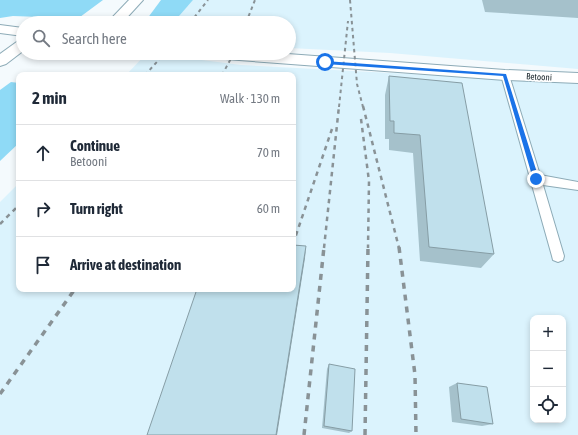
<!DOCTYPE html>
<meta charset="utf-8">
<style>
body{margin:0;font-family:"Asap Condensed",sans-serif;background:#f6f6f7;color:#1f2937}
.controls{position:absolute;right:12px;bottom:12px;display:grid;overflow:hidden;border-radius:8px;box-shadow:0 2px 6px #0003}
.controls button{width:36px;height:36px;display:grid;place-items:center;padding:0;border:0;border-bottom:1px solid #e0e1e3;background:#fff;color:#1f2937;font:20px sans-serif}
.stop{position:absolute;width:12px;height:12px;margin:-9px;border:3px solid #1a73e8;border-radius:50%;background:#fff}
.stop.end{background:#1a73e8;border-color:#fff;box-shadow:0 1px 4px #0008}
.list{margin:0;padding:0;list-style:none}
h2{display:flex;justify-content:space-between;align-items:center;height:52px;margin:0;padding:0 16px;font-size:17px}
h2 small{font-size:13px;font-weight:400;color:#747a83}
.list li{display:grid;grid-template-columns:26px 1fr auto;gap:12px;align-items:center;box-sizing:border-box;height:56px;padding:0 16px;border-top:1px solid #e0e1e3}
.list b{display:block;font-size:15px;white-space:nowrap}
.list p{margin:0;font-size:13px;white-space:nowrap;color:#747a83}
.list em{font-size:13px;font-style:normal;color:#747a83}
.icon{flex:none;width:22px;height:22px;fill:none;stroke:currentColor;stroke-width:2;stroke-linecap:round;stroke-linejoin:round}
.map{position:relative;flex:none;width:578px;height:435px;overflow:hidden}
.search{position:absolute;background:#fff;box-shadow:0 2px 6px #0003;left:16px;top:16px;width:280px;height:44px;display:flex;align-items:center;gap:10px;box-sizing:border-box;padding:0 14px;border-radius:22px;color:#747a83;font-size:15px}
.panel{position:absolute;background:#fff;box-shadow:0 2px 6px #0003;left:16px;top:72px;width:280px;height:220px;border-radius:8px}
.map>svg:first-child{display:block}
.built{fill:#dbf3fd;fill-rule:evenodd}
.green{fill:#8fdaf6}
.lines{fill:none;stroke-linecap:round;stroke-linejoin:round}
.service-casing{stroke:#8dabb7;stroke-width:2}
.minor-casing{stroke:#8dabb7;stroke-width:2}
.tertiary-casing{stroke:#8dabb7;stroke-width:2}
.service{fill:#fff;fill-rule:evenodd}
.minor{fill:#fff;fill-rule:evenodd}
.tertiary{fill:#fff;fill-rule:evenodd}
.rail-far2{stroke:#899296;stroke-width:2;stroke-dasharray:3.5 3.5;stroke-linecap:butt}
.rail-far1{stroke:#899296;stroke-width:2.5;stroke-dasharray:4.5 4.5;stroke-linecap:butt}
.rail{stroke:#899296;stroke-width:3.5;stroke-dasharray:6 6;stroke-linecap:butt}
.wall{fill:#a5c1cb}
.shaded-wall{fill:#869da5}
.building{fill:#c0e0ec;stroke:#869da5}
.route{fill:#1a73e8}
.labels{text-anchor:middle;stroke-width:3.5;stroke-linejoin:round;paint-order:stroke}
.far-street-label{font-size:9px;fill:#1a262b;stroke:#fff}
</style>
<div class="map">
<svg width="578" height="435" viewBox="0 0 578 435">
<rect width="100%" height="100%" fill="#f4fafd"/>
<!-- built -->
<g class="built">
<path d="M193,0H578V69L390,53L289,48V23H173Z"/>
<path d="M147,53L241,65L578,83V435H0V202L19,183V289H293V75H126ZM533,318H563V420H533Z"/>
</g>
<!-- green -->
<g class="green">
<path d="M0,0H103L80,17L71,18L13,16L0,18Z"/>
<path d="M161,0H193L173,23H144Z"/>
<path d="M11,82L19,83V143L0,161V90Z"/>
</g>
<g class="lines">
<defs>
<path id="service" d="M505,72L509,75L540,175L578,182V190L543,185L564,256L563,260L558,262L553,260L552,256L501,75Z"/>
<path id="minor" d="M23,40V51L6,64L0,66V54L18,41Z"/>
<g id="tertiary">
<path d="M129,0H143L122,23H107Z"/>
<path d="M0,25L23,28V36L0,33Z"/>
<path d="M204,53H274L505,70L578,73V83L505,80L212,58L207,56Z"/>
</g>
</defs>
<!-- service casing -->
<use href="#service" class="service-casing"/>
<!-- minor casing -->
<use href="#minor" class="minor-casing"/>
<!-- tertiary casing -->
<use href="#tertiary" class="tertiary-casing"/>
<!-- service -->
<use href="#service" class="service"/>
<!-- minor -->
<use href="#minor" class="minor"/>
<!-- tertiary -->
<use href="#tertiary" class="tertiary"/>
<!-- rail-far2 -->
<g class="rail-far2">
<path d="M350,0L357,84L363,107"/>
<path d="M190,23L208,0"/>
<path d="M246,23L255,0"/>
<path d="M145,75L165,53"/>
<path d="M222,75L234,53"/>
<path d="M339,107L348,21"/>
</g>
<!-- rail-far1 -->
<g class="rail-far1">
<path d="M363,106L399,248"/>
<path d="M361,119L369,181L368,248"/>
<path d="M0,224L19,205"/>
<path d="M293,244L332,129"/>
<path d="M324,248L339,106"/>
</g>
<!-- rail -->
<g class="rail">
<path d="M399,247L415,375L416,435"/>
<path d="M0,394L75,289"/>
<path d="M304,435L324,247"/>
<path d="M365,435L368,247"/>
</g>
</g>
<!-- wall -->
<g class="wall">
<path d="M482,0H578V18L485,12Z"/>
<path d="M389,76L494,254L481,268L420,261L413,153L389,150V139H385V95Z"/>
<path d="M329,364L352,431L349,433L322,428L327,369Z"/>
<path d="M457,383L493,424L482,426L452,422L449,387Z"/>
</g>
<!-- shaded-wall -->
<path class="shaded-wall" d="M306,246L305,258L277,435H276Z"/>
<!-- building -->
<g class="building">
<path d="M389,76L462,83L494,254L429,247L420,135L394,133V121H390Z"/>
<path d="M293,245L306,246L276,435H147L197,289H293Z"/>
<path d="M329,364L355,369L352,431L324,426Z"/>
<path d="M457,383L487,387L493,424L461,419Z"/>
</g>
<!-- route -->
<path class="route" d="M323,62L325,61L506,74L539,179V180L536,181L533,179L503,76L325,64Z"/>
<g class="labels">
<!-- far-street labels -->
<g class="far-street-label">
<text transform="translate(539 77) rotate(3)" y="3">Betooni</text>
</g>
</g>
</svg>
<div class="controls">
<button>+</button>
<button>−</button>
<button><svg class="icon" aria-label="locate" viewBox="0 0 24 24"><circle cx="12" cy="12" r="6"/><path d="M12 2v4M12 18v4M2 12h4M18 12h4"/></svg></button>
</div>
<div class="stop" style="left:325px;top:62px"></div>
<div class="stop end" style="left:536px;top:179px"></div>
<div class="search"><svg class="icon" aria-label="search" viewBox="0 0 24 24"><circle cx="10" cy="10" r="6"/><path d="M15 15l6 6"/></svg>Search here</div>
<section class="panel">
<h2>2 min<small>Walk · 130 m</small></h2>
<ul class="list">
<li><svg class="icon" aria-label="ahead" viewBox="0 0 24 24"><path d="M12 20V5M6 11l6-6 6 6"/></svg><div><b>Continue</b><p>Betooni</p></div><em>70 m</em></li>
<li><svg class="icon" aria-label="right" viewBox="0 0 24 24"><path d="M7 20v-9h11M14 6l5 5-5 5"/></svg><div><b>Turn right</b></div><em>60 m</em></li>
<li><svg class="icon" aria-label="arrive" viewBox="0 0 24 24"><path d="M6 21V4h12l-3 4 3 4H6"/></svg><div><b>Arrive at destination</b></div></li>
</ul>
</section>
</div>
